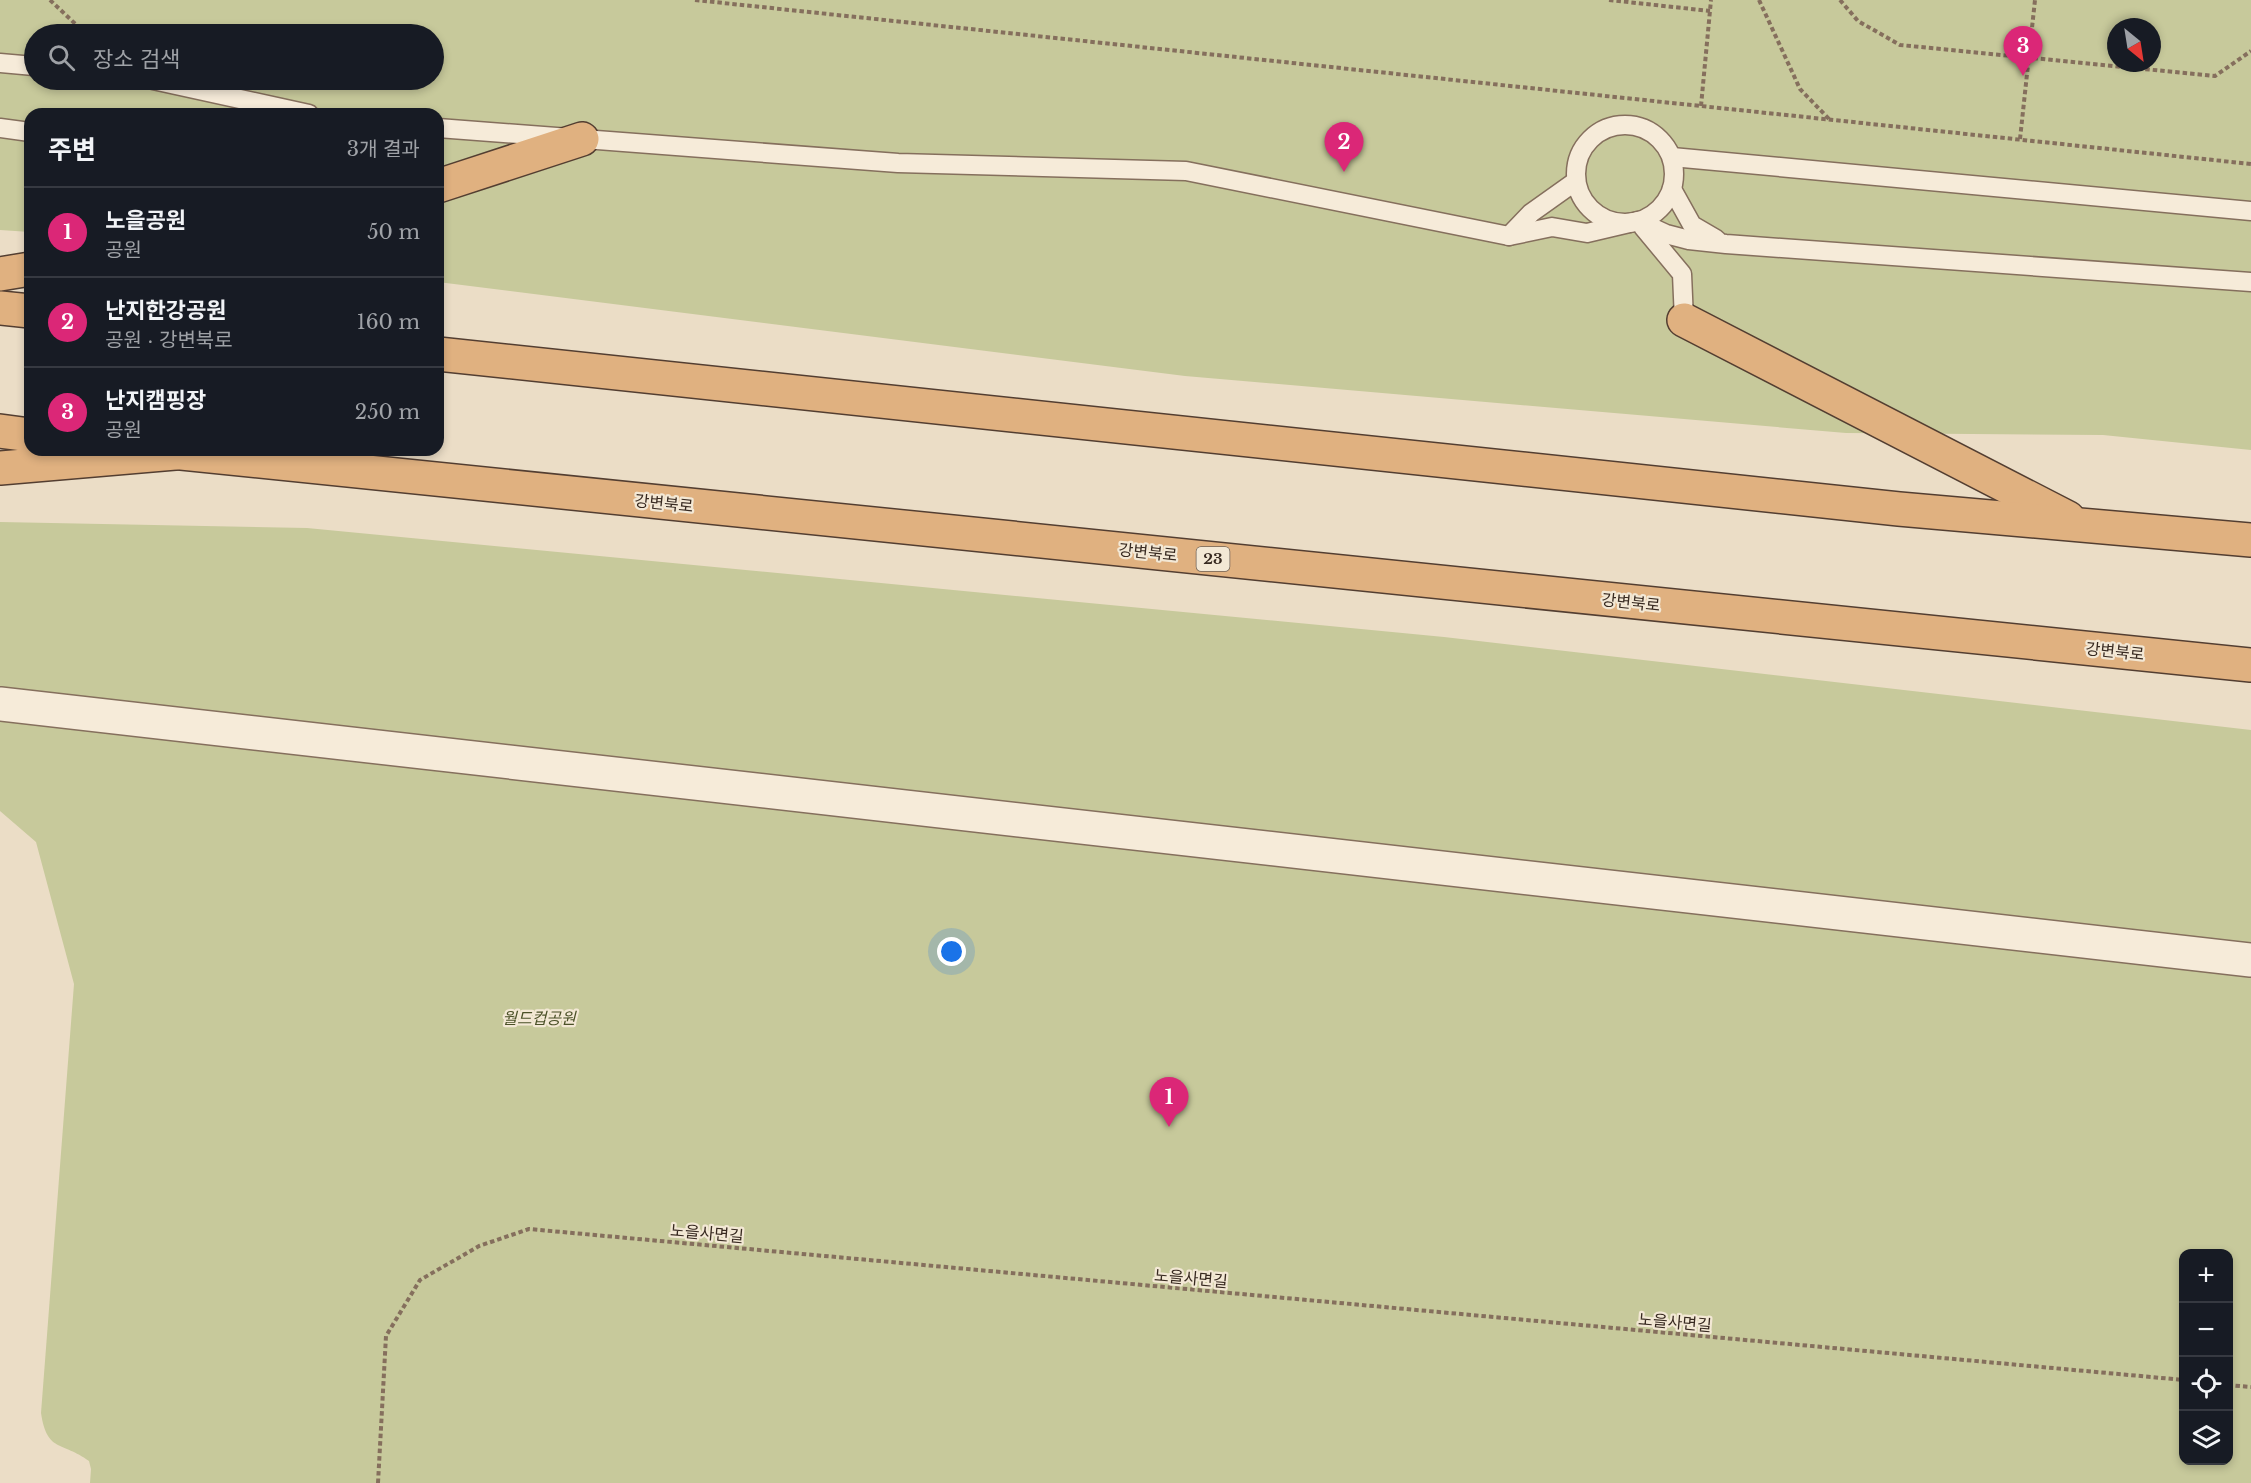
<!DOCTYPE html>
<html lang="ko">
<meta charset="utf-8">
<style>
body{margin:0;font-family:"Libre Baskerville","Noto Sans KR",serif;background:#20242c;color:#f1f3f6}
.controls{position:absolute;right:18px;bottom:18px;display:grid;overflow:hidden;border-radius:12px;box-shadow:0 3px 9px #0003}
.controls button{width:54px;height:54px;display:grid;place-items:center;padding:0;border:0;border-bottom:2px solid #363941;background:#171b24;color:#f1f3f6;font:30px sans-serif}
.compass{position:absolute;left:2107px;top:18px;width:54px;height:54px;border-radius:50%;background:#171b24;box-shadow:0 3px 9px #0003;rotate:150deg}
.you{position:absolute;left:952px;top:952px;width:21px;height:21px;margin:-15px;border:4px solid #fff;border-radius:50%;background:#1a73e8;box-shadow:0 0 0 9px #1a73e833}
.badge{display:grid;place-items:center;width:39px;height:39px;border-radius:50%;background:#db2777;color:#fff;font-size:20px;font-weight:700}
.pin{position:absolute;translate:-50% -50px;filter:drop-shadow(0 2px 3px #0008)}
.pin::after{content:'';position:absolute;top:32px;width:21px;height:18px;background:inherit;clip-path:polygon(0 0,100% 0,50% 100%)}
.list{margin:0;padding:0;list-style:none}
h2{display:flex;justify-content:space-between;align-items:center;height:78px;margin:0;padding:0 24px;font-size:26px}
h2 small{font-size:20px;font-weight:400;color:#9ea1a6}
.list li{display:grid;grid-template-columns:39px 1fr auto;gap:18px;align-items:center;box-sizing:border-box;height:90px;padding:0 24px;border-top:2px solid #363941}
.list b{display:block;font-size:22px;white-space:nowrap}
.list p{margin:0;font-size:20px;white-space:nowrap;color:#9ea1a6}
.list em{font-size:20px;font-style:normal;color:#9ea1a6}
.icon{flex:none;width:33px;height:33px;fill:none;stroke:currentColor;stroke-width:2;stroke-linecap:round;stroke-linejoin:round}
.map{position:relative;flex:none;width:2251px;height:1483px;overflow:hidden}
.search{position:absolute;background:#171b24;box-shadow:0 3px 9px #0003;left:24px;top:24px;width:420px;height:66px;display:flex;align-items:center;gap:15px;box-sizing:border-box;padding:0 21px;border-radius:33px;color:#9ea1a6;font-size:22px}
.panel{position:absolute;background:#171b24;box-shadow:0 3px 9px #0003;left:24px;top:108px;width:420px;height:348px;border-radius:18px}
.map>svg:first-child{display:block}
.green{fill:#c7c99b;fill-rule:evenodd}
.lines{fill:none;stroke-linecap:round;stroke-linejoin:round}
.service-casing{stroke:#856f5d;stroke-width:21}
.minor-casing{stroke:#856f5d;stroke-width:36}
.trunk-casing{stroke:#533e31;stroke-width:36}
.path{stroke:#856f5d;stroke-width:4;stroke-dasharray:4.5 3;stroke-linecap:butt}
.service{stroke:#f6ebd9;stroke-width:18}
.minor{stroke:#f6ebd9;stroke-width:33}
.trunk{stroke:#e0b180;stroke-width:33}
.labels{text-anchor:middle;stroke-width:4.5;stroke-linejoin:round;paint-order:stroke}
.shield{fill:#f3e8d5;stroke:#6f6256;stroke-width:1.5}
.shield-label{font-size:15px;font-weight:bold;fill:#372920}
.street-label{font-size:16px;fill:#372920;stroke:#f3e8d5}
.park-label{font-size:16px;font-style:italic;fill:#4b5128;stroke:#f3e8d5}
</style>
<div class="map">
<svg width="2251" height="1483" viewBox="0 0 2251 1483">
<rect width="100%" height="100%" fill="#ebddc6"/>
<!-- green -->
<g class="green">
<path d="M0,0H2251V450L2103,435L1846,433L1185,376L438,282V114H30V232L0,230ZM2116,27H2152V63H2116ZM34,34H434V80H34Z"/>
<path d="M0,522L307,528L1444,637L2251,730V1483H90L91,1469L89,1461C62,1441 47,1453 41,1413L74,984L36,842L0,811ZM2184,1254H2228V1460H2184Z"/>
</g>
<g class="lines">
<defs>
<g id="service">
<path d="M0,63L34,66"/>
<path d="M153,80L309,114"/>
<circle cx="1625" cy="174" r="49"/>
<path d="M0,128L30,132"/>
<path d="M438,128L898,163L1186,171L1509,236L1552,227L1587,233L1638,221L1666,234L1689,240L1726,244L2251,282"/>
<path d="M1672,157L2251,211"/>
<path d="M1672,189L1692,225L1716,239"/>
<path d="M1643,227L1682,274L1684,320"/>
<path d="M1509,236L1531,213L1576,181"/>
</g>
<path id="minor" d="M0,704L2251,960"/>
<g id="trunk">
<path d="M438,186L582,139"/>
<path d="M0,274L30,269"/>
<path d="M0,308L30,311"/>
<path d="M1684,320L2068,518"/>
<path d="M438,354L1899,509L2251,540"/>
<path d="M0,431L30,435"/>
<path d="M152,450L2251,665"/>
<path d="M0,468L175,453"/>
</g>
</defs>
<!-- service casing -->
<use href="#service" class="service-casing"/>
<!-- minor casing -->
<use href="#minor" class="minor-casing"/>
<!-- trunk casing -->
<use href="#trunk" class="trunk-casing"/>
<!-- path -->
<g class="path">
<path d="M50,0L86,34"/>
<path d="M695,0L2251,164"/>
<path d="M1609,0L1710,11"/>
<path d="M1759,0L1800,89L1830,120"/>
<path d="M1840,0L1858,21L1900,45L2215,76L2251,51"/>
<path d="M1701,106L1711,0"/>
<path d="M2020,139L2035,0"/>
<path d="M2228,1385L2251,1387"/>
<path d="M378,1483L386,1336L420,1280L479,1246L529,1229L2184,1380"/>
</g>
<!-- service -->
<use href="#service" class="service"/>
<!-- minor -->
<use href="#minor" class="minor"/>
<!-- trunk -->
<use href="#trunk" class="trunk"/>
</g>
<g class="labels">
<!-- shield labels -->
<rect class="shield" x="1196.5" y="547" width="33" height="24" rx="4.5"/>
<g class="shield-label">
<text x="1213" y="564">23</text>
</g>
<!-- street labels -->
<g class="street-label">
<text transform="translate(664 503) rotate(6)" y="6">강변북로</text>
<text transform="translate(1148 552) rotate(6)" y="6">강변북로</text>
<text transform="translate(1631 602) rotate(6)" y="6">강변북로</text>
<text transform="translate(2115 651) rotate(6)" y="6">강변북로</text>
<text transform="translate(707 1233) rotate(5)" y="6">노을사면길</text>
<text transform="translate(1191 1278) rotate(5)" y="6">노을사면길</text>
<text transform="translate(1675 1322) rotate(5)" y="6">노을사면길</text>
</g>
<!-- park labels -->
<g class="park-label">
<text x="539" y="1024">월드컵공원</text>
</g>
</g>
</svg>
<div class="controls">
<button>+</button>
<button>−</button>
<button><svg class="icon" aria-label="locate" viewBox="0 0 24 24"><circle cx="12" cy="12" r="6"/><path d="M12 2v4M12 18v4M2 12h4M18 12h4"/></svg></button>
<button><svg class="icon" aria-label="layers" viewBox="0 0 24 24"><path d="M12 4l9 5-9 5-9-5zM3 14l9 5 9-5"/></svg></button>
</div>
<svg class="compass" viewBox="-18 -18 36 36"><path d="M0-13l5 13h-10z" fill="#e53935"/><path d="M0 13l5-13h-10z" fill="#9ea1a6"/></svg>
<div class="you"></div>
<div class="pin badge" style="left:1169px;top:1127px">1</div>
<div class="pin badge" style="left:1344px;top:172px">2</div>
<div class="pin badge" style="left:2023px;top:76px">3</div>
<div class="search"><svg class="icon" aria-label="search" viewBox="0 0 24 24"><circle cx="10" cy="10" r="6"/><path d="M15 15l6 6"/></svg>장소 검색</div>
<section class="panel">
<h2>주변<small>3개 결과</small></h2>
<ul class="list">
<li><span class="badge">1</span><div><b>노을공원</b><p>공원</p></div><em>50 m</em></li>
<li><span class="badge">2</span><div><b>난지한강공원</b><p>공원 · 강변북로</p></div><em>160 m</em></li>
<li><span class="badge">3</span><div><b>난지캠핑장</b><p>공원</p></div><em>250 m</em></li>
</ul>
</section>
</div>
